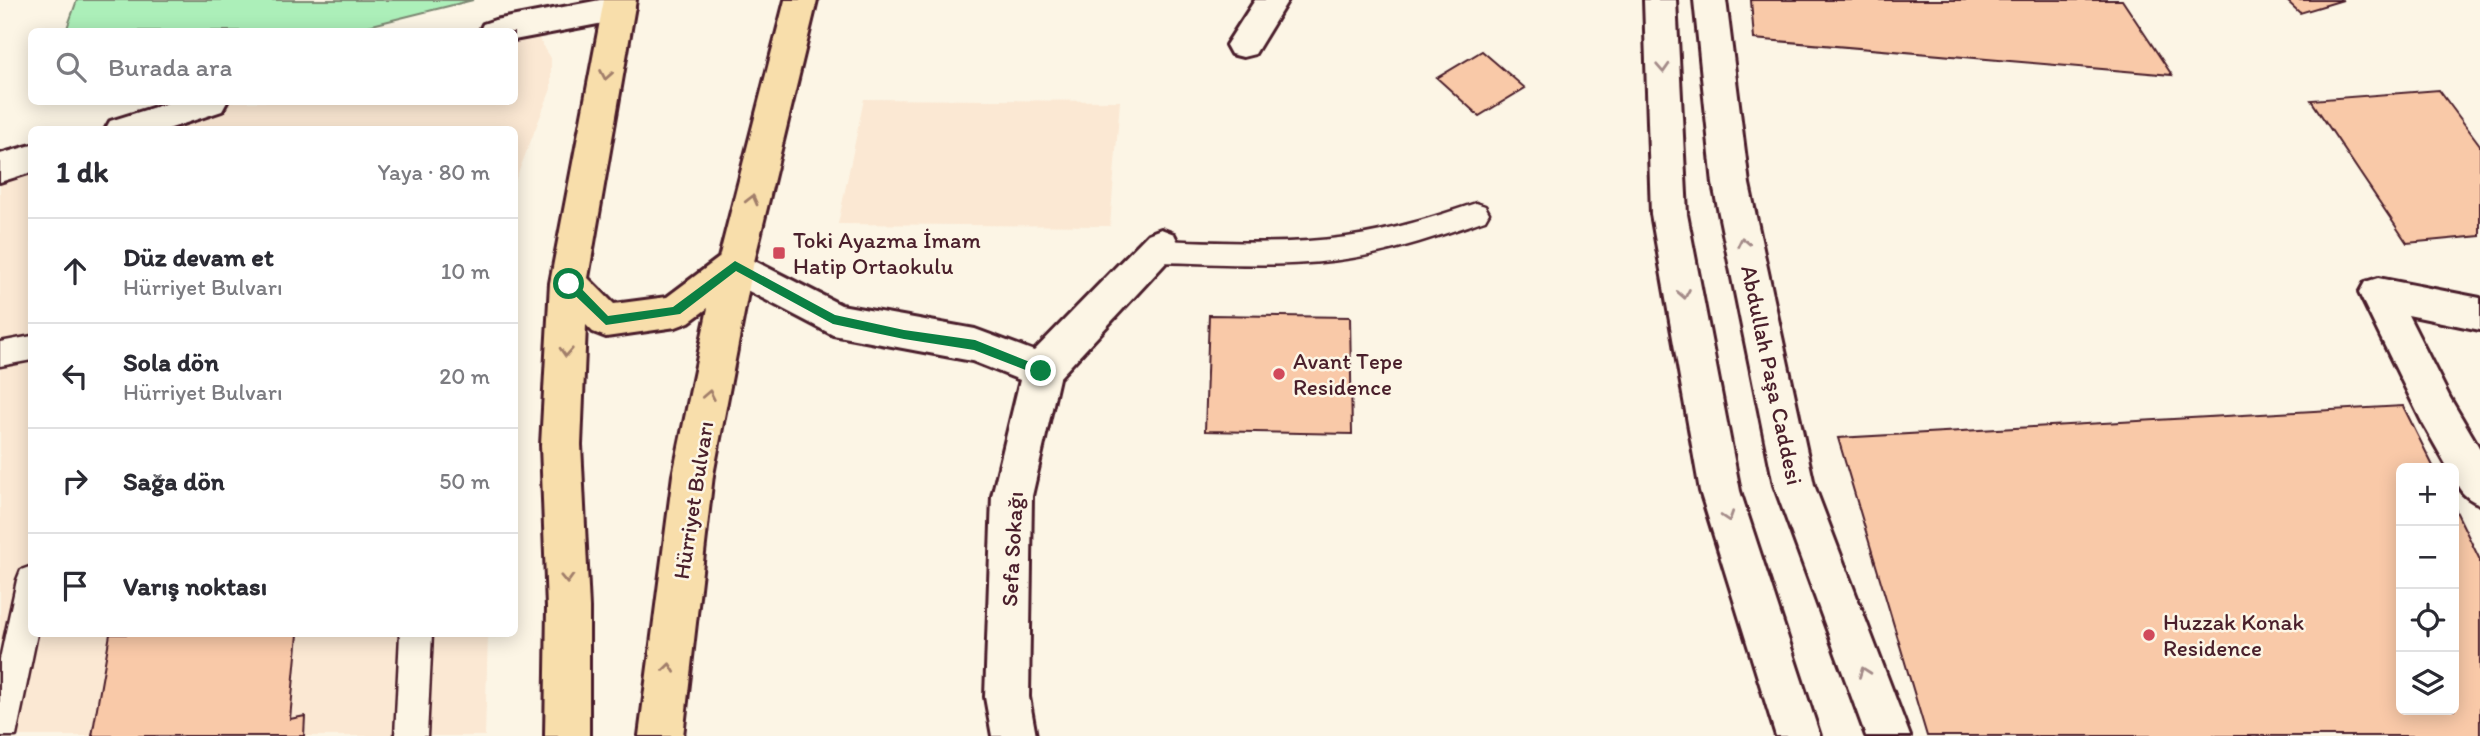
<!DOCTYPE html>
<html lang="tr">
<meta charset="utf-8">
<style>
body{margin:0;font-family:Itim,sans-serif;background:#f2f2f3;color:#2b2b33}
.controls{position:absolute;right:21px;bottom:21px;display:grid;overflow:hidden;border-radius:10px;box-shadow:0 4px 18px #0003}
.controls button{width:63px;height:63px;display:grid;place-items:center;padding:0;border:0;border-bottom:2px solid #e1e1e2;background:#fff;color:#2b2b33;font:35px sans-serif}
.stop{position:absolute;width:21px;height:21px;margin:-16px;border:5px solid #0b8043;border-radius:50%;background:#fff}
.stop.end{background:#0b8043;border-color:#fff;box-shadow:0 2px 7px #0008}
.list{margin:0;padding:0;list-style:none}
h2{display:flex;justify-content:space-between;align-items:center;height:91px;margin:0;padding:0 28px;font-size:30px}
h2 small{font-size:23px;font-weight:400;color:#7c7c81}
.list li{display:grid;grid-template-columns:46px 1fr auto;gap:21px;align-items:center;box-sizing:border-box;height:105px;padding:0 28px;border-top:2px solid #e1e1e2}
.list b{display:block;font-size:26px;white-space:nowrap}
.list p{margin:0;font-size:23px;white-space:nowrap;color:#7c7c81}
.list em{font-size:23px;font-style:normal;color:#7c7c81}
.icon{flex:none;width:38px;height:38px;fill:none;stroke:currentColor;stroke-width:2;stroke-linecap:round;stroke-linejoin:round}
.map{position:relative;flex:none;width:2480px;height:736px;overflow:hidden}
.search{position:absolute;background:#fff;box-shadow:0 4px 18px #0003;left:28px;top:28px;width:490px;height:77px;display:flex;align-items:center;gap:18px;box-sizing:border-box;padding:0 24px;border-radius:10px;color:#7c7c81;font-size:26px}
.panel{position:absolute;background:#fff;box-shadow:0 4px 18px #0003;left:28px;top:126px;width:490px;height:511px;border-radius:10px}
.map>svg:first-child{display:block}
.built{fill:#fbe8d3}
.green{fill:#acefb9;stroke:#7b8772;stroke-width:2}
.building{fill:#f9c9a8;stroke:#4a1f2b;stroke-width:2}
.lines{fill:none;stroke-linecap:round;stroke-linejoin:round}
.lane-casing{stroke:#4a1f2b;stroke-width:5}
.street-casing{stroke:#4a1f2b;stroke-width:6}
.secondary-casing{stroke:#4a1f2b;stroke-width:6}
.primary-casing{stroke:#4a1f2b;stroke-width:6}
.lane{fill:#fcf5e5;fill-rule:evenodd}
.street{fill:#fcf5e5;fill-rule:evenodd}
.secondary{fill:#fcf5e5;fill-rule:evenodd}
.primary{fill:#f8deab;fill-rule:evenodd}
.oneway{stroke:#a38a88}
.oneway2{stroke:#a17e6b}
.route{fill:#0b8043}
.poi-dot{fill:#d1495b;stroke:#fcf5e5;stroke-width:2.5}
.labels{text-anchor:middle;stroke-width:5;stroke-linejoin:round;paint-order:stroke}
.poi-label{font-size:23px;fill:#4a1f2b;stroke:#fcf5e5;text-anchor:start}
.street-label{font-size:23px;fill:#4a1f2b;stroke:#fcf5e5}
</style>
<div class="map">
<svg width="2480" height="736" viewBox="0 0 2480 736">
<rect width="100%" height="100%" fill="#fcf5e5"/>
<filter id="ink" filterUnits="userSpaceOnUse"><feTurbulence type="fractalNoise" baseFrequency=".0143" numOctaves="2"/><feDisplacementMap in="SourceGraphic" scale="14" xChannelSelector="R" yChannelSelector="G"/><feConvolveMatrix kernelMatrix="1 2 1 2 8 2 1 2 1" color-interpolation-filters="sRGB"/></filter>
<g filter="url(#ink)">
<!-- built -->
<g class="built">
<path d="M498,28L534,31L551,58V89L515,181L514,130H149L231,102H514V32L472,31Z"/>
<path d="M864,99L1120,101L1110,226L838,224Z"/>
<path d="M31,169L32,634H488L485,736H0V181Z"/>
</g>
<!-- green -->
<path class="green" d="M77,0H473L348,31H66Z"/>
<!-- building -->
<g class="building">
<path d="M1751,0H2122L2172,75L1754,39Z"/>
<path d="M2286,0H2343L2300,13Z"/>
<path d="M1482,51L1525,88L1479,116L1437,78Z"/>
<path d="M2439,90L2480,145V236L2407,243L2311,100Z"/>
<path d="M1209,315L1350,317L1352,434L1205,431Z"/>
<path d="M2403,406L2434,468H2401V710H2454V507L2480,560V736H1927L1838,438Z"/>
<path d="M110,634H298L290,719L305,716L304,736H92Z"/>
</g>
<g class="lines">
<defs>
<g id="lane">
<path d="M1476,203L1485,206L1489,213L1485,220C1441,235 1397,251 1352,258C1287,269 1219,263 1154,262L1145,259L1141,251L1145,243L1154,240C1218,242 1283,246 1347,237C1391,231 1434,217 1476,203Z"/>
<path d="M32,336V360L0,366V342Z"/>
<path d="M32,566V634H37L16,736H0V659L17,580L21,570Z"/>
<path d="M400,634H432L427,736H395Z"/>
</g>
<g id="street">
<path d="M600,0H631L635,8L630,16L619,20L514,40V32H479L483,24L495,20Z"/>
<path d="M1255,0H1288L1255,54L1243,57L1231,54L1226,45Z"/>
<path d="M171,102H227L222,111L165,130H105L110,121Z"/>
<path d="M32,145V172L0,182V154Z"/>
<path d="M1161,229L1174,234L1179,244L1174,254L1059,378L1032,496L1029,697L1036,736H992L985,697L992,496L1020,380L972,361L833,335L722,277L717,266L722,255L735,251L841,305L975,329L1034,351L1148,234Z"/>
<path d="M2378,278L2480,298V330L2408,315L2450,398L2480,449V504C2464,498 2454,486 2454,468H2448L2422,422L2359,293L2365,282Z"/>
</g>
<g id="secondary">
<path d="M1644,0H1676L1687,214L1740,491L1820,736H1776L1700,491L1651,214Z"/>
<path d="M1694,0H1726L1749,184L1814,485L1910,736H1866L1774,485L1713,184Z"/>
</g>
<path id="primary" d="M604,0H636L588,278L614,304L667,297L719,258L785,0H817L753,266L713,475L683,736H639L673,475L708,308L689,322L676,327L606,337L593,332L586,325L581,445L589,608V736H545L547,608L541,445L550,283Z"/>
</defs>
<!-- lane casing -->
<use href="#lane" class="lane-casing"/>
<!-- street casing -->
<use href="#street" class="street-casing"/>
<!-- secondary casing -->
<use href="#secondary" class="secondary-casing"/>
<!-- primary casing -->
<use href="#primary" class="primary-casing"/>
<!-- lane -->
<use href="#lane" class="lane"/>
<!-- street -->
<use href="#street" class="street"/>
<!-- secondary -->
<use href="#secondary" class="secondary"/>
<!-- primary -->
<use href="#primary" class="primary"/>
</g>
<!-- one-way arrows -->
<defs><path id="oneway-chevron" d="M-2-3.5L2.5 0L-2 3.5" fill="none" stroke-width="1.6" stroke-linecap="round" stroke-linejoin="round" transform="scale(1.75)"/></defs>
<g class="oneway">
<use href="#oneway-chevron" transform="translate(1663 68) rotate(87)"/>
<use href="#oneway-chevron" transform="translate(1743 242) rotate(-102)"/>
<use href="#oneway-chevron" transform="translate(1684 294) rotate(80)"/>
<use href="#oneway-chevron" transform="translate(1728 517) rotate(72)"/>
<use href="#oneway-chevron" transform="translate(1864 672) rotate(-110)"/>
</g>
<g class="oneway2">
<use href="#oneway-chevron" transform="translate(606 75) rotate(100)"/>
<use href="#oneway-chevron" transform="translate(752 200) rotate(-76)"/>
<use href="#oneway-chevron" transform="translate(566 352) rotate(93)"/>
<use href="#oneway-chevron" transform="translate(709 395) rotate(-79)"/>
<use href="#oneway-chevron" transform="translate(567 579) rotate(88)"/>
<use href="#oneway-chevron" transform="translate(669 668) rotate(-83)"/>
</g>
</g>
<!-- route -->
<path class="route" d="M735,261L835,315L904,330L975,340L1045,368L1047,371L1041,376L974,350L904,339L833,324L736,271L680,314L606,325L563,284L565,280H573L608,316L673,307Z"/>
<!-- markers -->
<g class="poi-dot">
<rect x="772" y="246" width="14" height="14" rx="3.5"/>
<circle cx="1279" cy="374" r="7"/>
<circle cx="2149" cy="635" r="7"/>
</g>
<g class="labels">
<!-- poi labels -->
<g class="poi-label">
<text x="793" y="248">Toki Ayazma İmam<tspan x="793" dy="26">Hatip Ortaokulu</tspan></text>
<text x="1293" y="369">Avant Tepe<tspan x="1293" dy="26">Residence</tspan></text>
<text x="2163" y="630">Huzzak Konak<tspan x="2163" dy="26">Residence</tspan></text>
</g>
<!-- street labels -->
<g class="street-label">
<text transform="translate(1772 375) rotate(78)" y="8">Abdullah Paşa Caddesi</text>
<text transform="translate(693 500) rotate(-81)" y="8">Hürriyet Bulvarı</text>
<text transform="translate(1012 549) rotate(-87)" y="8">Sefa Sokağı</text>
</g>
</g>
</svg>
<div class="controls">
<button>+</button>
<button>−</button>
<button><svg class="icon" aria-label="locate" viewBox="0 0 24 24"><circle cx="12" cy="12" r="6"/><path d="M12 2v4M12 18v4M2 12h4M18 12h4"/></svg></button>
<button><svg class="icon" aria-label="layers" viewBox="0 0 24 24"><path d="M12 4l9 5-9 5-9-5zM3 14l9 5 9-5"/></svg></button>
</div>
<div class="stop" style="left:569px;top:284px"></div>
<div class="stop end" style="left:1041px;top:371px"></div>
<div class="search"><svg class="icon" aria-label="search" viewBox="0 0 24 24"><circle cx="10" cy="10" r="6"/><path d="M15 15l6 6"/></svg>Burada ara</div>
<section class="panel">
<h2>1 dk<small>Yaya · 80 m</small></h2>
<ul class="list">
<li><svg class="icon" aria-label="ahead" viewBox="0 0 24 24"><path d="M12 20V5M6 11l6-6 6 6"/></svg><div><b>Düz devam et</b><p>Hürriyet Bulvarı</p></div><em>10 m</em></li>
<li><svg class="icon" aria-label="left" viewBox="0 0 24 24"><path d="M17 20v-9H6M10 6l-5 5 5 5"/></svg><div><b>Sola dön</b><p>Hürriyet Bulvarı</p></div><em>20 m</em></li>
<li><svg class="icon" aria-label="right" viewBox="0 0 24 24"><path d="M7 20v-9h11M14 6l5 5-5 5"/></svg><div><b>Sağa dön</b></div><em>50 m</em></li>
<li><svg class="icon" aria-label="arrive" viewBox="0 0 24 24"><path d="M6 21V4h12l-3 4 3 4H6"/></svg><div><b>Varış noktası</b></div></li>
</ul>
</section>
</div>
